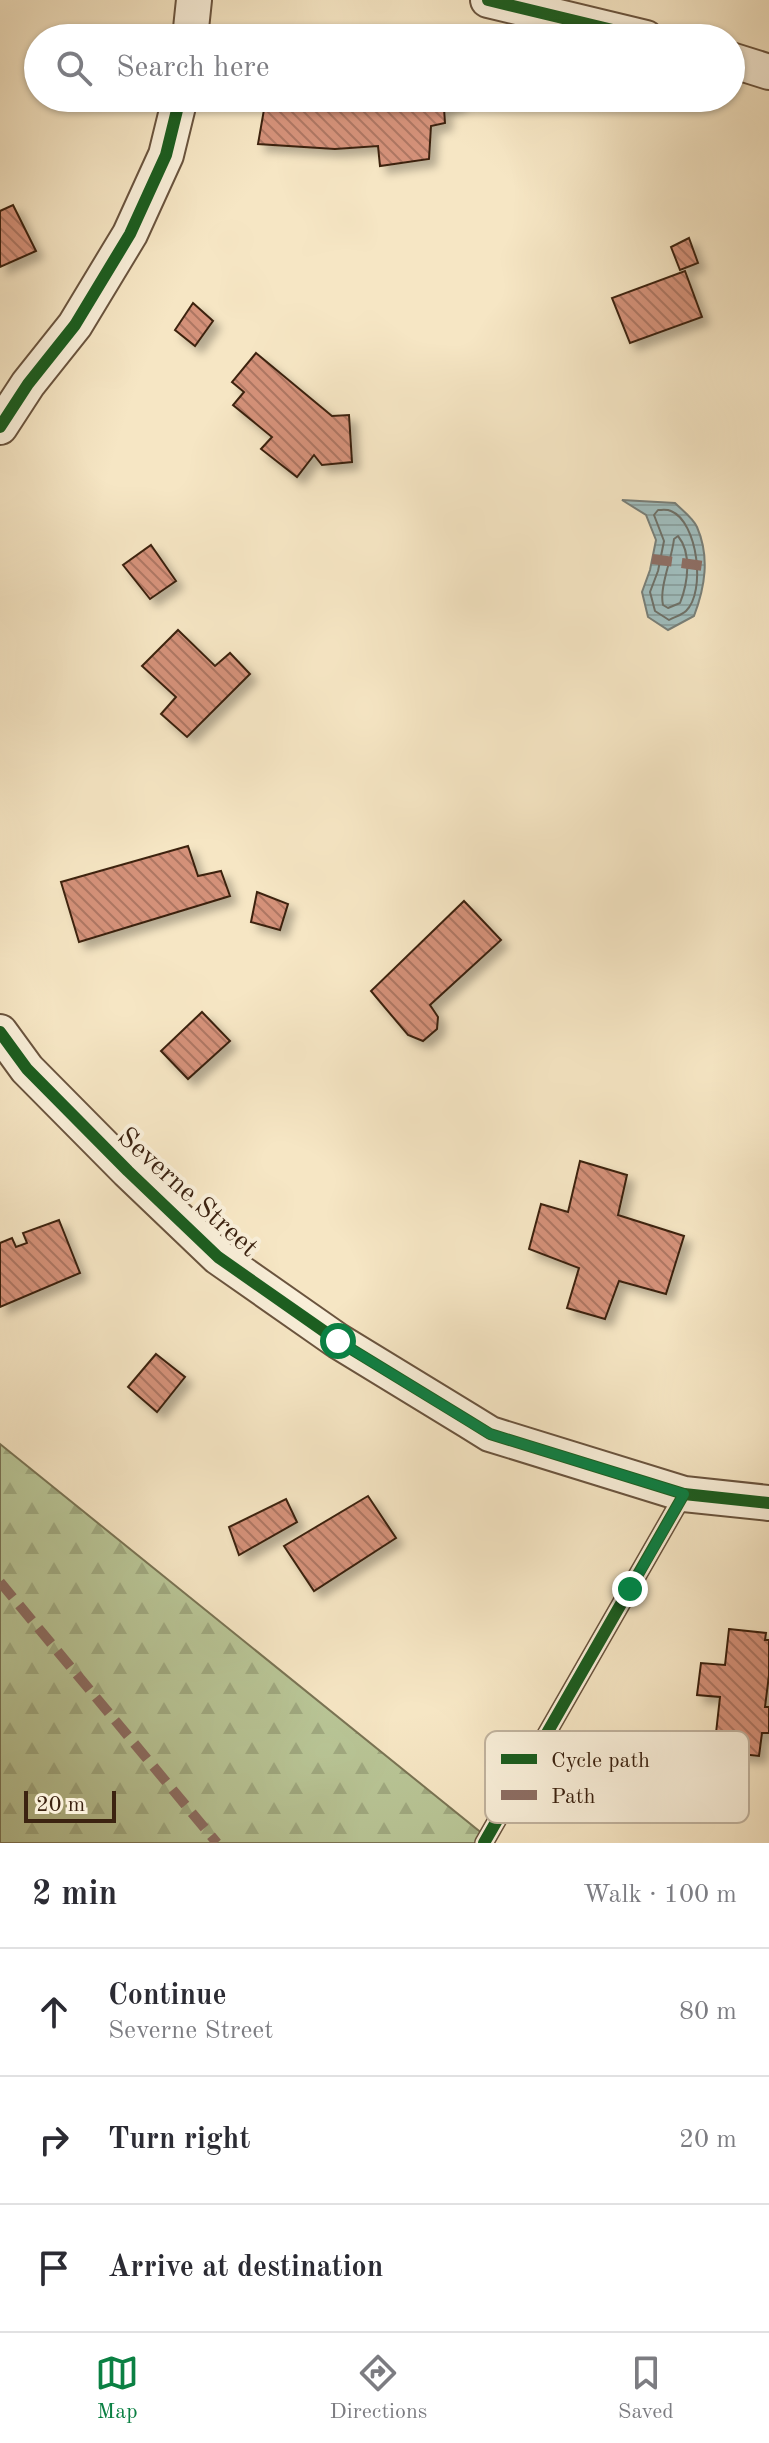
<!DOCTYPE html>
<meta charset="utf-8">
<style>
body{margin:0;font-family:"Old Standard TT",serif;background:#f2f2f3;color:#2b2b33}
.scale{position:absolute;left:24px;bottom:20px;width:92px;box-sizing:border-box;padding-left:8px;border:4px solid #3c2311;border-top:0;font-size:22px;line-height:28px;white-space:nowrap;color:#3c2311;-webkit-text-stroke:6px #f9efd9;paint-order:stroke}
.stop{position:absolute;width:24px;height:24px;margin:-18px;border:6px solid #0b8043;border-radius:50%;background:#fff}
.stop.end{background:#0b8043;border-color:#fff;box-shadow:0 2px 8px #0008}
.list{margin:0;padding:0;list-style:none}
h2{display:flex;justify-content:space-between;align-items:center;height:104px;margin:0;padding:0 32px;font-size:34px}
h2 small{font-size:26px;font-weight:400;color:#7c7c81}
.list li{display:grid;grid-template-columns:52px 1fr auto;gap:24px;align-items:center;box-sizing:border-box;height:128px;padding:0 32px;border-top:2px solid #e1e1e2}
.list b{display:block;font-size:30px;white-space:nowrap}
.list p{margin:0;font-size:26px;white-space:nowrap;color:#7c7c81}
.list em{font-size:26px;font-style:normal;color:#7c7c81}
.icon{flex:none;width:44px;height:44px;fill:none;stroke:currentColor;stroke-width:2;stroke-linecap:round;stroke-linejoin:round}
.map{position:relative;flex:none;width:769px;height:1843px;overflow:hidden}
.search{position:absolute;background:#fff;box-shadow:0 2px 6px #0004;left:24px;right:24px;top:24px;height:88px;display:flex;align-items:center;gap:20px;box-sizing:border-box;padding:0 28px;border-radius:44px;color:#7c7c81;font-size:30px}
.sheet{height:488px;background:#fff}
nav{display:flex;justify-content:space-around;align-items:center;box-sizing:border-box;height:112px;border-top:2px solid #e1e1e2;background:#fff;font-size:22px;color:#7c7c81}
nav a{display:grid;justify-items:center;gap:4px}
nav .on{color:#0b8043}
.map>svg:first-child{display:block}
.forest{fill:url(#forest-firs);stroke:#7a7454;stroke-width:2}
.water{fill:url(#water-rules);stroke:#787f78;stroke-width:2}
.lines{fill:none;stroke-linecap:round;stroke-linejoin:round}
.shore{stroke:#6e7067;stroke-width:2}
.building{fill:url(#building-back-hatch);stroke:#3c2311;stroke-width:2;filter:url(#shadow)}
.service-casing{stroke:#6a543e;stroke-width:20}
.minor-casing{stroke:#6a543e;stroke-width:38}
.service{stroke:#f9efd9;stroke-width:16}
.minor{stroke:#f9efd9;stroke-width:34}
.quiet{stroke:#8d6e63;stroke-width:10;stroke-dasharray:20 10;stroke-linecap:butt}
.cycleway-casing{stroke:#f9efd9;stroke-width:17}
.cycleway{stroke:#1b5e20;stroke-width:12}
.route{stroke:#0b8043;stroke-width:10}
.labels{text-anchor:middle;stroke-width:8;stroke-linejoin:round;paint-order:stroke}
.street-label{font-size:28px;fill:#3c2311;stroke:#f9efd9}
.key{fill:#f9efd9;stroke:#c0b29d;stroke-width:2}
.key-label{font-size:22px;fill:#3c2311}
</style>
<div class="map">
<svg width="769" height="1843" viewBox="0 0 769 1843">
<defs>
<pattern id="forest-firs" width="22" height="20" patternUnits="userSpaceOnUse" patternTransform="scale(2)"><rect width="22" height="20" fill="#b9c697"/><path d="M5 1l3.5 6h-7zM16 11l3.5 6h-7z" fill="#a0aa81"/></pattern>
<pattern id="water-rules" width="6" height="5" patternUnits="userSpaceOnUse" patternTransform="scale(2)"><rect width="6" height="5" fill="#a0bdbd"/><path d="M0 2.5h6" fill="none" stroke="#8ba2a1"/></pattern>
<pattern id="building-back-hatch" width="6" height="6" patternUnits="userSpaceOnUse" patternTransform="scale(2)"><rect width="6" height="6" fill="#d49179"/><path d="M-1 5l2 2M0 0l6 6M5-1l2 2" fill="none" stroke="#ad7662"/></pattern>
<filter id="shadow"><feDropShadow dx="7" dy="7" stdDeviation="4" flood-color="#0004"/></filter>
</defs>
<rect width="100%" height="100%" fill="#f6e6c4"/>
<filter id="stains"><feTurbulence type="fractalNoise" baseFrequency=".0025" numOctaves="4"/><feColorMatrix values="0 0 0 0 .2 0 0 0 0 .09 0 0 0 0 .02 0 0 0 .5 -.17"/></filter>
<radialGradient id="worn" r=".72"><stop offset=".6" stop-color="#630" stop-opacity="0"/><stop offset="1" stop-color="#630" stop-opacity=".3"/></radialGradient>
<!-- forest -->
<path class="forest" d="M0,1444L494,1843H0Z"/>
<!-- water -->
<path class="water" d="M622,500L675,503C682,510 693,518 697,527C710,557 705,587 694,616L668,630L648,617L642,592L650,570L656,540L646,515Z"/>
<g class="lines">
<!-- shore -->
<g class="shore">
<path d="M658,510C662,510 667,509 671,511C698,522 706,592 686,611C682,615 674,617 669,620L655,611L650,592L658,571L664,541L654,515Z"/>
<path d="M678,536C692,553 688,583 680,603L668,608L663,605C659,587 672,559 674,539Z"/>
</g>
</g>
<!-- building -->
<g class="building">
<path d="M266,98H458L459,104L444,108L445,123L431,126L429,159L380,166L378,146L335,149L258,144Z"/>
<path d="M13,205L36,251L0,267V211Z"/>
<path d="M689,238L698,263L680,270L671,247Z"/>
<path d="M685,271L702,317L630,343L612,298Z"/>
<path d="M193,303L213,321L195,346L175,330Z"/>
<path d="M256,353L332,416L349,415L352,462L322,465L314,455L297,477L261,449L272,437L233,405L244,392L232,382Z"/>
<path d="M151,545L176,581L150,599L123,565Z"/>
<path d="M178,630L215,666L230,653L250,674L187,737L161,714L176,697L142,666Z"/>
<path d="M188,846L198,876L221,871L230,896L79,942L61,882Z"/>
<path d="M257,892L288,904L280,930L251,922Z"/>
<path d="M464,901L501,940L430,1005L438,1017L437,1029L423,1041L408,1035L371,991Z"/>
<path d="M202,1012L230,1041L188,1079L161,1051Z"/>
<path d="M580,1161L627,1175L618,1215L684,1236L666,1294L619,1281L605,1319L567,1308L579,1268L529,1249L541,1204L568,1212Z"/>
<path d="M59,1220L80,1273L0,1307V1243L12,1238L16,1247L27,1243L23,1233Z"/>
<path d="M156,1354L185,1377L157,1412L128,1387Z"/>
<path d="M368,1496L396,1538L314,1591L284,1546Z"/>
<path d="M286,1499L297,1522L239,1555L229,1527Z"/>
<path d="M729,1629L766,1633L765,1640H769V1675L765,1707H769V1733H762L759,1756L714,1751L720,1697L697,1695L701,1663L725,1665Z"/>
</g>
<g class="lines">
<defs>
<path id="service" d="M484,1843L684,1494"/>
<g id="minor">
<path d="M488,0L646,38"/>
<path d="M190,38L194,0"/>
<path d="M731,60L769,72"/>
<path d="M0,427L28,384L75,325L130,234L166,155L180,98"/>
<path d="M0,1032L27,1069L128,1171L218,1257L338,1341L469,1421L490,1434L684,1494L769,1503"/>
</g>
</defs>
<!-- service casing -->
<use href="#service" class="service-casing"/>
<!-- minor casing -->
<use href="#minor" class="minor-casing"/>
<!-- service -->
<use href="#service" class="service"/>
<!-- minor -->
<use href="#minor" class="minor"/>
<!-- quiet -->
<g class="quiet">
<path d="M652,559L704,566"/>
<path d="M0,1582L217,1843"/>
</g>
<defs>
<g id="cycleway">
<path d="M488,0L646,38"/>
<path d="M0,427L28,384L75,325L130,234L166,155L180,98"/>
<path d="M0,1032L27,1069L128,1171L218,1257L338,1341L469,1421L490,1434L684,1494L769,1503"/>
<path d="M484,1843L684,1494"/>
</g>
</defs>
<!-- cycleway casing -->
<use href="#cycleway" class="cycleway-casing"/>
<!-- cycleway -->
<use href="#cycleway" class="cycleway"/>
</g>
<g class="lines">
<!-- route -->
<path class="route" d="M338,1341L490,1434L684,1494L630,1589"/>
</g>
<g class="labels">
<!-- street labels -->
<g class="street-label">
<text transform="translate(189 1191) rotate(42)" y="10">Severne Street</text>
</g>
</g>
<!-- legend -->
<rect x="485" y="1731" width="264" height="92" rx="12" class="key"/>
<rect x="501" y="1754" width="36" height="10" fill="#1b5e20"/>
<rect x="501" y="1790" width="36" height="10" fill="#8d6e63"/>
<g class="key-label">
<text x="551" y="1767">Cycle path</text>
<text x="551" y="1803">Path</text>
</g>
<rect width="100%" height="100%" filter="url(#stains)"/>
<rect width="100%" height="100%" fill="url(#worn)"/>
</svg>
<div class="scale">20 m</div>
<div class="stop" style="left:338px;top:1341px"></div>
<div class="stop end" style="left:630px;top:1589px"></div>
<div class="search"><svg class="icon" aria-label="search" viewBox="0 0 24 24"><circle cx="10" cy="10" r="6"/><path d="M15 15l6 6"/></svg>Search here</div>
</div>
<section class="sheet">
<h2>2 min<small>Walk · 100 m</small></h2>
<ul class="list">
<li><svg class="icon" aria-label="ahead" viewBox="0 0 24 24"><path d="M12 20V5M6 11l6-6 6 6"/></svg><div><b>Continue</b><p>Severne Street</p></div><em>80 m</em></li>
<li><svg class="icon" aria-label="right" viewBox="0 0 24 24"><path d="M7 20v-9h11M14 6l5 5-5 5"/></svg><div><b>Turn right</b></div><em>20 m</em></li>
<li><svg class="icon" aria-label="arrive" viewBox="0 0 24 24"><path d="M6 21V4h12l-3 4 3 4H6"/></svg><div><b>Arrive at destination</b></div></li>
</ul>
</section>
<nav>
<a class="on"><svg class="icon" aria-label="map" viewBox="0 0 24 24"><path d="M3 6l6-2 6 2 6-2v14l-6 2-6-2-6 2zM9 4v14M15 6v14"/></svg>Map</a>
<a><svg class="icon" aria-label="directions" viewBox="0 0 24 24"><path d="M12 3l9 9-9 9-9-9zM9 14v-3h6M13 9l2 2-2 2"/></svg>Directions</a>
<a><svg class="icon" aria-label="saved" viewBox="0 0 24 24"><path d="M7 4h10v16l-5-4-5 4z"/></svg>Saved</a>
</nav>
